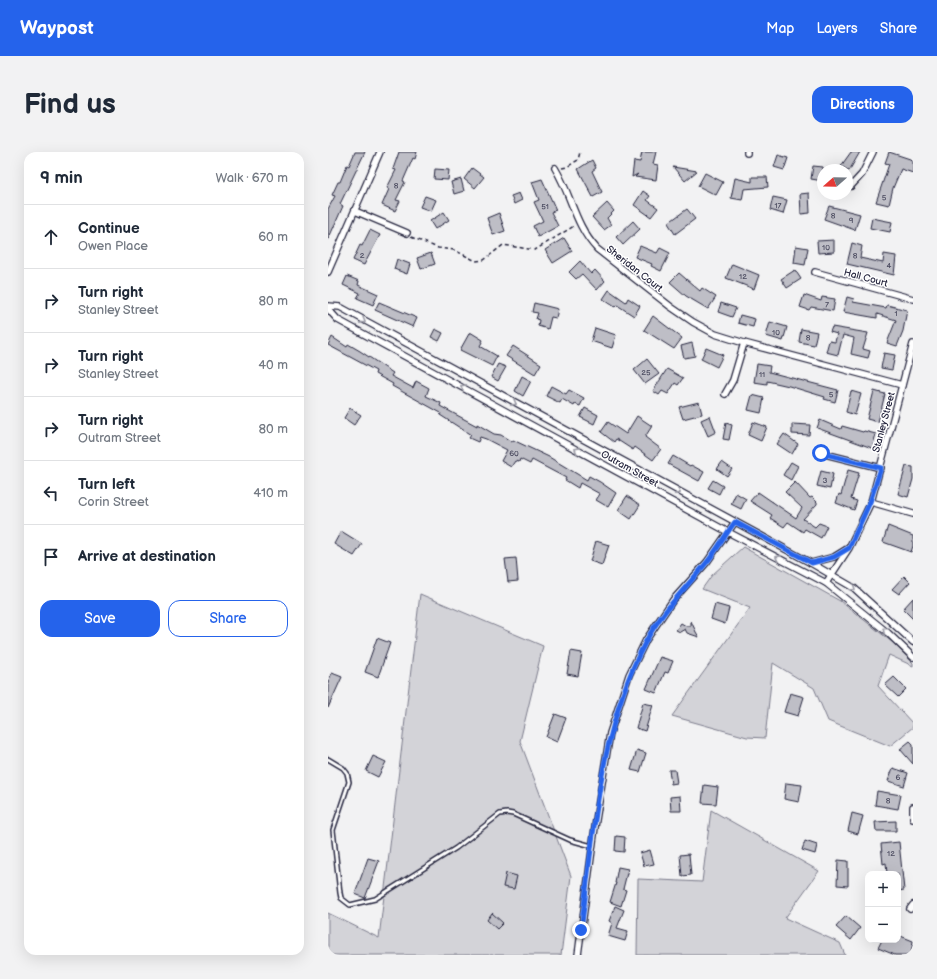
<!DOCTYPE html>
<meta charset="utf-8">
<style>
body{margin:0;font-family:"Balsamiq Sans",sans-serif;background:#f2f2f3;color:#1f2937}
.controls{position:absolute;right:12px;bottom:12px;display:grid;overflow:hidden;border-radius:8px;box-shadow:0 4px 16px #0002}
.controls button{width:36px;height:36px;display:grid;place-items:center;padding:0;border:0;border-bottom:1px solid #e0e1e3;background:#fff;color:#1f2937;font:20px sans-serif}
.compass{position:absolute;left:489px;top:12px;width:36px;height:36px;border-radius:50%;background:#fff;box-shadow:0 4px 16px #0002;rotate:250deg}
.stop{position:absolute;width:12px;height:12px;margin:-9px;border:3px solid #2563eb;border-radius:50%;background:#fff}
.stop.end{background:#2563eb;border-color:#fff;box-shadow:0 1px 4px #0008}
.list{margin:0;padding:0;list-style:none}
h2{display:flex;justify-content:space-between;align-items:center;height:52px;margin:0;padding:0 16px;font-size:17px}
h2 small{font-size:13px;font-weight:400;color:#747a83}
.list li{display:grid;grid-template-columns:26px 1fr auto;gap:12px;align-items:center;box-sizing:border-box;height:64px;padding:0 16px;border-top:1px solid #e0e1e3}
.list b{display:block;font-size:15px;white-space:nowrap}
.list p{margin:0;font-size:13px;white-space:nowrap;color:#747a83}
.list em{font-size:13px;font-style:normal;color:#747a83}
.actions{display:flex;gap:8px;padding:12px 16px}
.actions a{flex:1;padding:9px 0;border:1px solid #2563eb;border-radius:12px;text-align:center;font-size:14px;color:#2563eb}
.actions .main{background:#2563eb;color:#fff}
.icon{flex:none;width:22px;height:22px;fill:none;stroke:currentColor;stroke-width:2;stroke-linecap:round;stroke-linejoin:round}
.map{position:relative;flex:none;width:585px;height:803px;overflow:hidden;border-radius:12px}
header{display:flex;align-items:center;gap:24px;box-sizing:border-box;height:56px;padding:0 20px;background:#2563eb;color:#fff}
header strong{font-size:19px}
nav{display:flex;gap:22px;margin-inline-start:auto;font-size:14px}
.intro{display:flex;align-items:center;justify-content:space-between;box-sizing:border-box;height:96px;padding:0 24px}
h1{margin:0;font-size:28px}
.button{padding:10px 18px;border-radius:12px;background:#2563eb;color:#fff;font-size:14px;font-weight:700}
main{display:flex;gap:24px;padding:0 24px}
aside{flex:1;background:#fff;border-radius:12px;box-shadow:0 4px 16px #0002}
.map>svg:first-child{display:block}
.green{fill:#d3d3d8;stroke:#7a7a8a}
.building{fill:#bebec6;stroke:#22223b}
.lines{fill:none;stroke-linecap:round;stroke-linejoin:round}
.lane-casing{stroke:#22223b;stroke-width:6}
.street-casing{stroke:#22223b;stroke-width:8}
.path{stroke:#22223b;stroke-width:1.5;stroke-dasharray:4 3;stroke-linecap:butt}
.lane{stroke:#fff;stroke-width:3}
.street{stroke:#fff;stroke-width:5.5}
.oneway{stroke:#9c9ca7}
.route{stroke:#2563eb;stroke-width:5}
.labels{text-anchor:middle;stroke-width:3;stroke-linejoin:round;paint-order:stroke}
.number-label{font-size:8px;fill:#49495e}
.street-label{font-size:10px;fill:#22223b;stroke:#fff}
</style>
<header>
<strong>Waypost</strong>
<nav><a>Map</a><a>Layers</a><a>Share</a></nav>
</header>
<div class="intro"><h1>Find us</h1><a class="button">Directions</a></div>
<main>
<aside>
<h2>9 min<small>Walk · 670 m</small></h2>
<ul class="list">
<li><svg class="icon" aria-label="ahead" viewBox="0 0 24 24"><path d="M12 20V5M6 11l6-6 6 6"/></svg><div><b>Continue</b><p>Owen Place</p></div><em>60 m</em></li>
<li><svg class="icon" aria-label="right" viewBox="0 0 24 24"><path d="M7 20v-9h11M14 6l5 5-5 5"/></svg><div><b>Turn right</b><p>Stanley Street</p></div><em>80 m</em></li>
<li><svg class="icon" aria-label="right" viewBox="0 0 24 24"><path d="M7 20v-9h11M14 6l5 5-5 5"/></svg><div><b>Turn right</b><p>Stanley Street</p></div><em>40 m</em></li>
<li><svg class="icon" aria-label="right" viewBox="0 0 24 24"><path d="M7 20v-9h11M14 6l5 5-5 5"/></svg><div><b>Turn right</b><p>Outram Street</p></div><em>80 m</em></li>
<li><svg class="icon" aria-label="left" viewBox="0 0 24 24"><path d="M17 20v-9H6M10 6l-5 5 5 5"/></svg><div><b>Turn left</b><p>Corin Street</p></div><em>410 m</em></li>
<li><svg class="icon" aria-label="arrive" viewBox="0 0 24 24"><path d="M6 21V4h12l-3 4 3 4H6"/></svg><div><b>Arrive at destination</b></div></li>
</ul>
<div class="actions"><a class="main">Save</a><a>Share</a></div>
</aside>
<div class="map">
<svg width="585" height="803" viewBox="0 0 585 803">
<rect width="100%" height="100%" fill="#f2f2f3"/>
<filter id="ink" filterUnits="userSpaceOnUse"><feTurbulence type="fractalNoise" baseFrequency=".025" numOctaves="2"/><feDisplacementMap in="SourceGraphic" scale="8" xChannelSelector="R" yChannelSelector="G"/><feConvolveMatrix kernelMatrix="1 2 1 2 8 2 1 2 1" color-interpolation-filters="sRGB"/></filter>
<g filter="url(#ink)">
<!-- green -->
<g class="green">
<path d="M415,395L512,449L564,490L585,511V514L561,503L550,534L585,572V575L562,594L500,569L486,536L445,511L437,586L419,585L344,564L422,456L374,437L384,423Z"/>
<path d="M92,442L215,494L192,589L243,724L233,803H0V761L51,786Z"/>
<path d="M383,658L491,719L457,766L512,791L517,803H309L310,727L374,730Z"/>
</g>
<!-- building -->
<g class="building">
<path d="M27,0H37L12,52L15,54L0,88V57L7,44L4,43L10,30H12L19,13L21,14Z"/>
<path d="M71,0H89L87,7L85,6L75,29L77,30L68,48L72,49L67,59L54,53L61,37L59,36L68,18L65,17Z"/>
<path d="M314,0H328L325,12L330,13L328,28L307,25L310,22L304,25L306,9L312,10Z"/>
<path d="M523,0H532L521,19L513,14Z"/>
<path d="M561,0L585,8V21L573,17L565,36L561,53L548,50L561,12L557,11Z"/>
<path d="M450,3L460,6L456,18L446,15Z"/>
<path d="M264,8L268,16L264,19L274,40L265,45L250,17Z"/>
<path d="M485,14L495,15V29L483,27Z"/>
<path d="M345,15L369,19L357,29Z"/>
<path d="M144,16L156,25L147,36L136,27Z"/>
<path d="M107,17L121,18L120,28L106,27Z"/>
<path d="M377,21L395,30L388,43L370,34Z"/>
<path d="M424,25H439L440,35L416,37L414,48L403,46L407,26L424,30Z"/>
<path d="M133,27L136,39L126,42L123,30Z"/>
<path d="M214,27L228,58L223,60L230,74L210,85L205,74L215,69L206,50L211,48L204,30Z"/>
<path d="M315,39L322,44L319,48L330,56L323,65L306,53Z"/>
<path d="M191,41L194,48L186,52L183,44Z"/>
<path d="M481,41L482,61L473,62L472,42Z"/>
<path d="M97,44L108,48L103,59L92,55Z"/>
<path d="M445,45L459,48L455,62L442,58Z"/>
<path d="M279,51L286,59L279,66L283,73L276,78L264,65Z"/>
<path d="M501,54L532,62L527,78L496,67Z"/>
<path d="M359,57L367,67L347,82L340,71Z"/>
<path d="M116,60L121,68L107,77L102,69Z"/>
<path d="M171,61L177,79L165,83L159,66Z"/>
<path d="M544,66L564,70L562,80L542,76Z"/>
<path d="M305,69L312,77L295,93L288,85Z"/>
<path d="M42,78L52,83L36,113L25,108L32,93L34,94Z"/>
<path d="M236,86L244,99L225,111L217,98Z"/>
<path d="M506,88V100L490,101L489,89Z"/>
<path d="M524,91L534,94L532,106L555,111L556,102L568,104L566,123L519,112Z"/>
<path d="M312,94L329,101L332,96L342,101L333,119L323,114L324,112L307,105Z"/>
<path d="M468,94L480,96L477,113L466,111Z"/>
<path d="M103,101L107,112L93,117L89,106Z"/>
<path d="M69,107L82,112L79,122L66,117Z"/>
<path d="M252,109L263,122L267,118L277,129L269,138L254,122L248,127L241,120Z"/>
<path d="M404,112L431,123L426,137L398,126Z"/>
<path d="M467,118L473,127L459,136L453,127Z"/>
<path d="M351,121L372,139L374,136L388,145L380,157L358,144L342,130Z"/>
<path d="M19,124L31,129L30,133L50,142L45,153L29,146L32,141L15,133Z"/>
<path d="M281,138L298,150L300,146L312,154L306,164L289,153L287,155L275,147Z"/>
<path d="M476,143L493,149L494,145L507,147L505,159L483,155L481,158L472,155Z"/>
<path d="M519,145L526,147L525,150L558,156L559,153L579,158L575,179L569,194L559,191L568,168L549,162V166L515,160Z"/>
<path d="M51,150L89,166L85,175L47,158Z"/>
<path d="M206,151L230,157L228,166L223,165L220,177L210,174L211,168L208,167L210,161L204,160Z"/>
<path d="M393,151L408,156L404,165L390,160Z"/>
<path d="M412,163L427,167L425,175L410,171Z"/>
<path d="M325,164L354,186L346,197L316,178Z"/>
<path d="M442,170L459,175L455,189L438,184Z"/>
<path d="M504,175L540,181L535,197L542,199L540,206L523,202L526,186L515,183L510,203L498,200L501,189L507,190L509,182L502,180Z"/>
<path d="M267,176L288,183L284,196L263,189Z"/>
<path d="M107,177L115,181L111,189L103,185Z"/>
<path d="M473,177L489,180L486,193L471,190Z"/>
<path d="M142,180L155,188L152,194L169,204L164,214L132,198Z"/>
<path d="M4,185L19,195L20,192L32,199L65,221L63,224L85,236L88,229L101,236L98,244L113,251L112,254L149,274V272L166,282L173,283L184,290L185,288L221,305L259,328L261,324L272,330L288,341L280,355L268,348L272,342L252,331L250,336L237,328L238,326L204,308L202,312L192,307L191,310L187,309L183,315L173,309L179,298L158,287L152,285L150,290L141,286L143,283L112,263L113,261L64,234L65,232L47,222L48,219L0,193Z"/>
<path d="M364,191L367,204L356,206L353,194Z"/>
<path d="M185,194L213,212L207,222L178,204Z"/>
<path d="M378,196L395,203L389,215L373,207Z"/>
<path d="M556,201L567,203L564,218L553,216Z"/>
<path d="M319,207L331,222L317,232L306,218Z"/>
<path d="M170,212L178,215L170,229L163,225Z"/>
<path d="M429,212L442,214L441,220L510,238L507,250L496,247L497,245L461,234L439,229V232L426,230Z"/>
<path d="M339,217L355,226L350,233L347,231L340,242L334,239L331,243L325,239Z"/>
<path d="M194,224L203,229L195,244L187,239Z"/>
<path d="M223,234L238,242L241,238L256,246L252,254L247,252L246,254L234,247L232,251L218,244Z"/>
<path d="M523,239L533,242L527,263L518,260Z"/>
<path d="M546,239L557,242L550,270L539,267Z"/>
<path d="M424,243L436,246L433,261L420,258Z"/>
<path d="M371,250L374,262L355,267L351,255Z"/>
<path d="M22,256L33,263L26,273L16,266Z"/>
<path d="M257,256L270,263L266,272L252,265Z"/>
<path d="M309,264L324,274L317,285L333,297L325,308L307,295L305,298L288,287L286,290L273,280L280,270L298,282Z"/>
<path d="M382,264L388,280L380,284L373,268Z"/>
<path d="M492,268L513,277L514,274L535,280L536,279L548,282L544,296L489,276Z"/>
<path d="M425,270L439,275L433,289L420,283Z"/>
<path d="M398,271L404,273L401,288L395,287Z"/>
<path d="M464,272L482,273L481,283L464,282Z"/>
<path d="M456,282L470,292L464,302L449,292Z"/>
<path d="M345,304L362,314L363,313L376,320L371,329L340,312Z"/>
<path d="M394,310L404,317L399,324L389,317Z"/>
<path d="M463,310L470,314L463,328L455,323Z"/>
<path d="M578,314L585,315V327L580,345L570,342Z"/>
<path d="M520,318L531,321L523,347L529,349L526,358L508,351L511,342L513,343Z"/>
<path d="M493,319L505,322L502,337L489,334Z"/>
<path d="M385,328L395,334L391,342L380,336Z"/>
<path d="M467,330L482,346L484,345L489,350V352L475,367L487,375L491,371L499,374L493,386L477,377L475,380L460,370L456,375L442,366L444,363L422,349L430,340L468,366L474,356L457,340Z"/>
<path d="M408,341L418,347L413,357L403,352Z"/>
<path d="M299,344L312,353L303,367L290,358Z"/>
<path d="M560,374L585,384V394L583,400L555,390Z"/>
<path d="M13,379L34,392L26,404L6,392Z"/>
<path d="M268,389L281,393L274,413L262,409Z"/>
<path d="M188,406L190,429L180,430L177,407Z"/>
<path d="M576,424L582,430L571,442L564,437Z"/>
<path d="M585,446V467L575,457Z"/>
<path d="M387,452L401,456L397,472L383,467Z"/>
<path d="M363,469L368,480L371,485L359,481L357,477L352,480L348,478L353,471L358,474H363Z"/>
<path d="M49,486L62,491L50,525L37,520Z"/>
<path d="M243,499L254,501L250,524L239,522Z"/>
<path d="M332,505L345,509L340,521L337,520L328,541L318,537Z"/>
<path d="M4,521L14,525L0,556V530Z"/>
<path d="M566,525L578,537L570,545L557,533Z"/>
<path d="M462,541L476,545L470,564L456,560Z"/>
<path d="M315,551L325,553L317,579L308,576Z"/>
<path d="M227,562L238,566L229,590L218,585Z"/>
<path d="M582,589L585,592V612L572,597Z"/>
<path d="M309,598L318,601L312,620L303,618Z"/>
<path d="M45,604L58,610L50,625L38,619Z"/>
<path d="M565,616L580,621L576,634L560,629Z"/>
<path d="M341,618H347L349,631L343,632Z"/>
<path d="M458,631L474,633L471,650L456,647Z"/>
<path d="M376,633L390,635L388,652L374,651Z"/>
<path d="M549,639L573,643L570,657L547,653Z"/>
<path d="M352,644L353,659H343L342,645Z"/>
<path d="M524,661L535,664L530,682L520,679Z"/>
<path d="M568,669V679H548L547,670Z"/>
<path d="M288,684L297,685L296,700L287,699Z"/>
<path d="M477,689L489,693L487,702L474,698Z"/>
<path d="M571,690L576,738L570,739V722H559L558,711L555,712L553,692Z"/>
<path d="M322,698L326,712L316,714L312,701Z"/>
<path d="M361,702L363,723L354,724L352,703Z"/>
<path d="M40,706L51,709L37,746L27,742Z"/>
<path d="M510,708L520,709V734L509,733Z"/>
<path d="M290,715L300,717L295,737L298,738L293,754L282,750L288,731H287Z"/>
<path d="M178,721L189,724L186,737L175,735Z"/>
<path d="M287,754L296,758L289,776L300,779L297,789L280,784L284,771L281,769Z"/>
<path d="M164,761L175,771L169,777L159,768Z"/>
<path d="M518,764L532,776L523,788L508,775Z"/>
<path d="M570,783L585,789L583,803H567L550,796L554,788H570Z"/>
</g>
<g class="lines">
<defs>
<path id="lane" d="M0,607L15,616L19,621L21,630L5,678L12,741L13,746L22,753L47,747L128,696L172,662L179,661L185,662L242,688L264,694"/>
<g id="street">
<path d="M419,1V0"/>
<path d="M227,16C244,44 246,72 269,97L343,155L365,170L387,182L416,191L574,233"/>
<path d="M523,34L534,22L545,0"/>
<path d="M27,59L79,81"/>
<path d="M0,120L52,0"/>
<path d="M487,120L585,147"/>
<path d="M0,154L12,155L483,411L526,436L585,490"/>
<path d="M0,157L10,168L400,380L498,431L560,481L585,505"/>
<path d="M397,242L405,228L416,191"/>
<path d="M493,301L553,316"/>
<path d="M543,350L585,362"/>
<path d="M483,411L506,405L519,397"/>
<path d="M498,431L521,396L543,350L585,192"/>
<path d="M585,655V667"/>
<path d="M582,757L585,753"/>
<path d="M250,803L268,668L282,581L301,523L318,488L345,448L379,410L407,370"/>
</g>
</defs>
<!-- lane casing -->
<use href="#lane" class="lane-casing"/>
<!-- street casing -->
<use href="#street" class="street-casing"/>
<!-- path -->
<g class="path">
<path d="M234,16L239,15L250,8L252,0"/>
<path d="M83,85L110,96L126,98L148,109L156,108L175,93L207,98L246,74"/>
</g>
<!-- lane -->
<use href="#lane" class="lane"/>
<!-- street -->
<use href="#street" class="street"/>
</g>
<!-- one-way arrows -->
<defs><path id="oneway-chevron" d="M-2-3.5L2.5 0L-2 3.5" fill="none" stroke-width="1.6" stroke-linecap="round" stroke-linejoin="round"/></defs>
<g class="oneway">
<use href="#oneway-chevron" transform="translate(35 169) rotate(29)"/>
<use href="#oneway-chevron" transform="translate(135 235) rotate(-151)"/>
<use href="#oneway-chevron" transform="translate(186 251) rotate(28)"/>
<use href="#oneway-chevron" transform="translate(249 298) rotate(-151)"/>
<use href="#oneway-chevron" transform="translate(350 340) rotate(28)"/>
<use href="#oneway-chevron" transform="translate(450 406) rotate(-153)"/>
<use href="#oneway-chevron" transform="translate(525 436) rotate(35)"/>
<use href="#oneway-chevron" transform="translate(557 478) rotate(-140)"/>
</g>
</g>
<g class="lines" filter="url(#ink)">
<!-- route -->
<path class="route" d="M253,778C266,681 271,577 318,489C334,459 358,436 379,410C389,398 397,383 407,370L484,411L506,405L521,396L542,350L553,316L493,301"/>
</g>
<g class="labels">
<!-- number labels -->
<g class="number-label">
<text x="68" y="36">8</text>
<text x="556" y="48">5</text>
<text x="450" y="56">17</text>
<text x="217" y="57">51</text>
<text x="505" y="66">8</text>
<text x="523" y="71">9</text>
<text x="498" y="98">10</text>
<text x="34" y="106">2</text>
<text x="527" y="106">8</text>
<text x="561" y="116">4</text>
<text x="415" y="127">12</text>
<text x="499" y="155">7</text>
<text x="568" y="164">1</text>
<text x="448" y="183">10</text>
<text x="480" y="188">8</text>
<text x="318" y="223">25</text>
<text x="434" y="225">11</text>
<text x="503" y="245">5</text>
<text x="186" y="304">60</text>
<text x="497" y="331">3</text>
<text x="570" y="628">6</text>
<text x="560" y="651">8</text>
<text x="563" y="704">12</text>
</g>
<!-- street labels -->
<g class="street-label">
<text transform="translate(307 116) rotate(38)" y="4">Sheridan Court</text>
<text transform="translate(538 125) rotate(15)" y="4">Hall Court</text>
<text transform="translate(555 270) rotate(-75)" y="4">Stanley Street</text>
<text transform="translate(302 316) rotate(29)" y="4">Outram Street</text>
</g>
</g>
</svg>
<div class="controls">
<button>+</button>
<button>−</button>
</div>
<svg class="compass" viewBox="-18 -18 36 36"><path d="M0-13l5 13h-10z" fill="#e53935"/><path d="M0 13l5-13h-10z" fill="#747a83"/></svg>
<div class="stop" style="left:493px;top:301px"></div>
<div class="stop end" style="left:253px;top:778px"></div>
</div>
</main>
